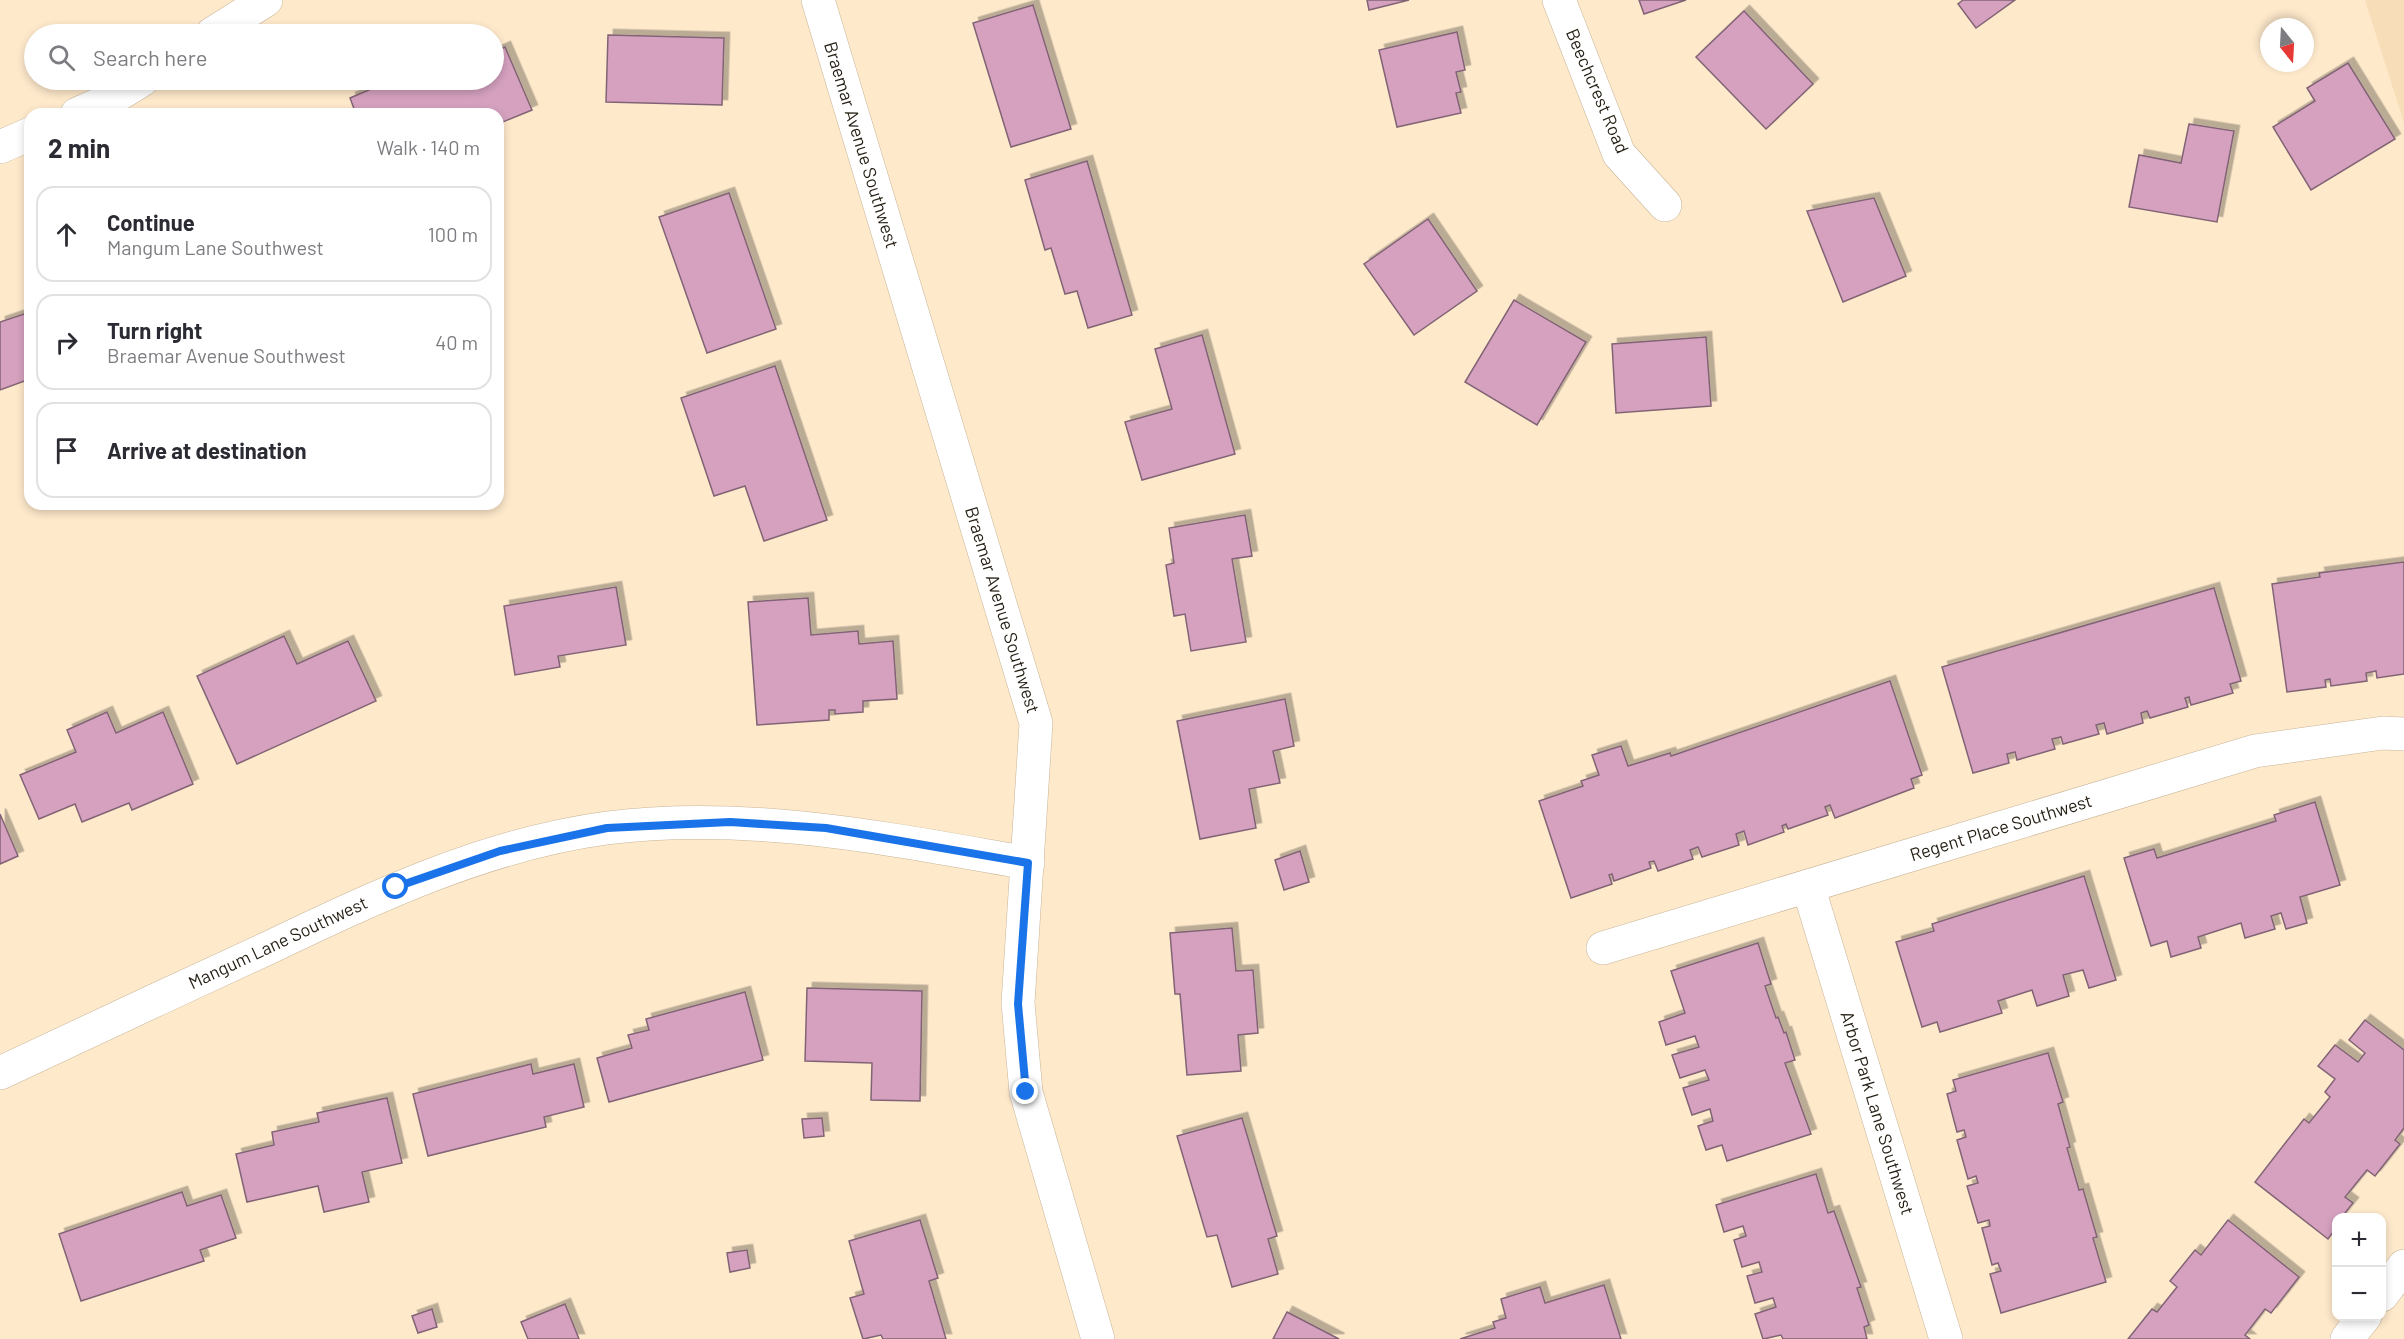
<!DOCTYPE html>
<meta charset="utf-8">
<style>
body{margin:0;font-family:Barlow,sans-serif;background:#f2f2f3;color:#2b2b33}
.controls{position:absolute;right:18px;bottom:18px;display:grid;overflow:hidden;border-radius:12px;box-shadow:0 3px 9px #0003}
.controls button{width:54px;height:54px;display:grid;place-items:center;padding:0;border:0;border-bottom:2px solid #e1e1e2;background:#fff;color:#2b2b33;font:30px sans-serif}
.compass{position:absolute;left:2260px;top:18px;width:54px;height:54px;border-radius:50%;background:#fff;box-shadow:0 3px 9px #0003;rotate:162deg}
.stop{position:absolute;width:18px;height:18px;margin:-14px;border:4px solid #1a73e8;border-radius:50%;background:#fff}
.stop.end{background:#1a73e8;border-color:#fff;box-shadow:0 2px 6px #0008}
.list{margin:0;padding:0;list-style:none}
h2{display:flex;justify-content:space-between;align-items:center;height:78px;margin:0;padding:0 24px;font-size:26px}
h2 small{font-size:20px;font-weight:400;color:#7c7c81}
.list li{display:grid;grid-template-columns:39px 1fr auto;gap:18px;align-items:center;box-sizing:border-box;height:96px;margin:0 12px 12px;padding:0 12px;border:2px solid #e1e1e2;border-radius:18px}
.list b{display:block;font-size:22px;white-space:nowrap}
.list p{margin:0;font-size:20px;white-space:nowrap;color:#7c7c81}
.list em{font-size:20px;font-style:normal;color:#7c7c81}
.icon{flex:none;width:33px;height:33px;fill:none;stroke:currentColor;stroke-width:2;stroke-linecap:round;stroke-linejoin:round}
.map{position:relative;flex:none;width:2404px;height:1339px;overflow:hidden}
.search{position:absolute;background:#fff;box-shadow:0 3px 9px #0003;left:24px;top:24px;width:480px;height:66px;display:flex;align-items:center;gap:15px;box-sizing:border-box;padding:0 21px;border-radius:33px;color:#7c7c81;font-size:22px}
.panel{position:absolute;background:#fff;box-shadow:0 3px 9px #0003;left:24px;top:108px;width:480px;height:402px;border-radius:18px}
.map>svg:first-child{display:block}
.built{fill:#f7deb9}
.building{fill:#d5a1bf;stroke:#826475;stroke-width:1.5;filter:url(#shadow)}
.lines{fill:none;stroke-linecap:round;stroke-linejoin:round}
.minor-casing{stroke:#c8b598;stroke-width:34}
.minor{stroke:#fff;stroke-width:33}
.route{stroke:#1a73e8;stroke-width:8}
.labels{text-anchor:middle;stroke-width:6;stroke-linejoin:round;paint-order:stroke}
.street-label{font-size:18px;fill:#251e13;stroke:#fff}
</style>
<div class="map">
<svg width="2404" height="1339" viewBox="0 0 2404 1339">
<defs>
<filter id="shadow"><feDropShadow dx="5.5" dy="-5.5" stdDeviation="0" flood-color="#0004"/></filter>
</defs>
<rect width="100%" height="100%" fill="#fee9cb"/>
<!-- built -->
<path class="built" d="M2365,0H2404V123Z"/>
<!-- building -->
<g class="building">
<path d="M1367,0H1409L1369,10Z"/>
<path d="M1639,0H1686L1644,14Z"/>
<path d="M1963,0H2015L1976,28L1958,4Z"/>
<path d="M1033,5L1071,129L1011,147L973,23Z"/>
<path d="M1744,11L1813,84L1766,129L1696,57Z"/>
<path d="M1457,32L1465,70L1456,72L1461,92L1456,93L1461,113L1397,127L1379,50Z"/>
<path d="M608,35L724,38L722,105L606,102Z"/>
<path d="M505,47L532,110L498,124V114H356L350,98L392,80H416L418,85L430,80H494V52Z"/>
<path d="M2348,63L2395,139L2311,190L2273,127L2315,101L2307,88Z"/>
<path d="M2189,124L2234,131L2217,222L2129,207L2139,155L2181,163Z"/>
<path d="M1087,161L1132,315L1088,328L1077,291L1065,294L1051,248L1045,250L1025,180Z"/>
<path d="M729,193L776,329L707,353L659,217Z"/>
<path d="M1874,198L1906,276L1843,302L1807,211Z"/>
<path d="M1428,219L1477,291L1414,335L1364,264Z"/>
<path d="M1514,300L1586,342L1537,425L1465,382Z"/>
<path d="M30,312V379L0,390V322Z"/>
<path d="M1202,335L1235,454L1142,480L1125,422L1172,409L1155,349Z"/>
<path d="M1706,337L1711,406L1616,413L1612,344Z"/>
<path d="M775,366L827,520L764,541L745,486L714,496L681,398Z"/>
<path d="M1245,515L1252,556L1232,559L1246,642L1191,651L1185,614L1174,616L1166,565L1174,563L1169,528Z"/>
<path d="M2404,562V674L2377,678L2376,671L2366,673L2367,681L2331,686L2330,679L2325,680L2326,687L2287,692L2272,584L2320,577L2319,573Z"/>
<path d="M616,587L626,645L558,656L560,667L515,675L504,606Z"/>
<path d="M2214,588L2241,681L2230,684L2233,693L2191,705L2189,697L2185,698L2188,707L2150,718L2147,711L2141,713L2143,723L2107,734L2104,723L2096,725L2099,734L2063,744L2061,737L2052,739L2055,749L2017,760L2015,752L2007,754L2009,763L1973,773L1942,667Z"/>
<path d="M808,598L811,635L858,631L859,644L893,641L897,699L863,701V712L835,714V710H829V720L757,725L748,602Z"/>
<path d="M284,636L297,664L348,641L376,701L237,764L197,676Z"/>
<path d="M1890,681L1922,775L1911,779L1914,788L1835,818L1830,805L1825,807L1828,815L1788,829L1786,824L1782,826L1784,832L1748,845L1744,831L1736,834L1739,845L1702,857L1698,847L1690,850L1693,859L1658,871L1654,861L1649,862L1651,868L1614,881L1612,874L1609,875L1612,884L1571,898L1539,801L1583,786L1581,781L1599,775L1592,755L1621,746L1628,766L1670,753L1671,756Z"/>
<path d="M1285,699L1294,746L1273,751L1280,783L1249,789L1256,828L1200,839L1177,721Z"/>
<path d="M107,712L116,733L163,712L193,784L132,810L129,803L82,822L75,804L39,819L20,775L76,752L67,730Z"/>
<path d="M2315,802L2340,885L2300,897L2307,923L2286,929L2281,913L2271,916L2275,929L2245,938L2241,923L2198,937L2201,948L2171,957L2167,941L2151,946L2124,858L2154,849L2157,858L2276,821L2274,815Z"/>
<path d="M0,814L18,856L0,864Z"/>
<path d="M1300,851L1309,882L1284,890L1275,860Z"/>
<path d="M2084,876L2116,980L2089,988L2083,970L2063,975L2069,996L2037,1006L2032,990L1998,1001L2002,1013L1940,1032L1937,1022L1922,1027L1896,942L1934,931L1932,924Z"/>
<path d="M1232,928L1236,971L1253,970L1258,1033L1238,1035L1241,1071L1187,1075L1180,994H1175L1170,933Z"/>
<path d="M1758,943L1771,984L1765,986L1776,1018L1778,1017L1784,1033L1786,1032L1795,1060L1785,1063L1811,1134L1727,1161L1722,1145L1706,1150L1698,1126L1713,1121L1710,1109L1692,1115L1683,1088L1709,1080L1705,1070L1680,1078L1672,1055L1699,1047L1695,1036L1666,1045L1659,1022L1685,1013L1671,971Z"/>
<path d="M807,988L922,991L920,1101L871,1100L872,1063L805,1061Z"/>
<path d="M745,992L763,1060L609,1102L597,1058L632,1048L628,1035L649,1030L646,1019Z"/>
<path d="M2365,1020L2404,1050V1128L2395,1140L2400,1144L2375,1176L2367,1170L2345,1197L2353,1203L2341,1218H2336V1228L2328,1239L2255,1182L2304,1119L2309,1123L2330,1097L2325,1092L2335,1079L2318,1066L2335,1045L2358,1062L2365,1053L2349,1040Z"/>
<path d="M2048,1053L2063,1102L2058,1104L2070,1147L2067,1148L2079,1190L2083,1189L2097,1237L2093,1238L2106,1282L2001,1313L1990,1274L2001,1271L1998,1263L1992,1265L1982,1228L1990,1226L1989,1220L1978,1223L1967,1186L1978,1183L1976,1176L1968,1179L1957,1140L1966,1137L1964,1130L1957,1132L1947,1094L1956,1091L1953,1080Z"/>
<path d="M531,1064L533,1074L574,1064L584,1107L544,1117L546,1127L428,1156L413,1094Z"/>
<path d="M387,1098L402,1163L362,1172L369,1202L324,1212L318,1186L247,1202L236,1154L274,1145L272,1132L319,1122L317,1113Z"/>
<path d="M822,1118L824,1136L804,1138L802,1119Z"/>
<path d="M1242,1118L1277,1236L1268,1239L1278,1274L1232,1287L1217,1235L1207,1237L1177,1136Z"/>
<path d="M1816,1174L1828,1213L1834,1211L1861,1287L1857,1288L1869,1325L1864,1327L1867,1339H1783L1781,1335L1763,1339L1755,1314L1776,1307L1773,1298L1755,1303L1747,1276L1762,1272L1759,1262L1742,1267L1734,1240L1746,1236L1743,1226L1724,1232L1716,1205Z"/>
<path d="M182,1192L187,1206L221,1195L236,1238L200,1250L204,1261L81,1301L59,1234Z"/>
<path d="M920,1220L938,1278L929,1281L946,1339H883L881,1335L863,1339L850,1298L864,1294L849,1241Z"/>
<path d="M2228,1220L2299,1277L2271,1313L2265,1309L2245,1335L2250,1339H2128L2152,1309L2157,1312L2177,1287L2170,1281L2195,1250L2201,1255Z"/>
<path d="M747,1250L750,1268L730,1272L727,1253Z"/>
<path d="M1604,1285L1621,1339H1460L1495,1328L1493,1322L1506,1318L1501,1299L1540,1287L1545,1303Z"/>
<path d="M565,1304L579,1339H528L521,1322Z"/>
<path d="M432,1309L437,1327L418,1333L412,1316Z"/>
<path d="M1287,1312L1339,1339H1273Z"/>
</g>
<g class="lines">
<defs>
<g id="minor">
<path d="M818,0L1036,723L1018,1003L1026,1092L1098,1339"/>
<path d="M1559,0L1619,154L1665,205"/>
<path d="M212,34L266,0"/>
<path d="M77,114L111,99L142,80"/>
<path d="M0,147L30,134"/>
<path d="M1808,886L1946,1339"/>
<path d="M1603,948L2255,751L2383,733L2404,734"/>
<path d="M0,1073C89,1031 177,990 266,949C375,897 486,844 607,828C749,810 889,839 1028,863"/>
<path d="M2382,1295L2404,1266"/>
<path d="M2347,1339L2365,1316"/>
</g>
</defs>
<!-- minor casing -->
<use href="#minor" class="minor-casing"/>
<!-- minor -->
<use href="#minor" class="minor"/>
</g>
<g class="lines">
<!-- route -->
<path class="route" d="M396,887L500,851L607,828L730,822L826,828L1028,863L1018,1004L1026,1092"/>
</g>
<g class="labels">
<!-- street labels -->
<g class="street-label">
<text transform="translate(1597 91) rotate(67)" y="6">Beechcrest Road</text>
<text transform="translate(861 145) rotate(73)" y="6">Braemar Avenue Southwest</text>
<text transform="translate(1002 610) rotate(73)" y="6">Braemar Avenue Southwest</text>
<text transform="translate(2001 828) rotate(-17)" y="6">Regent Place Southwest</text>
<text transform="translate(278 943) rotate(-25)" y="6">Mangum Lane Southwest</text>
<text transform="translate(1877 1113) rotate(73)" y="6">Arbor Park Lane Southwest</text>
</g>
</g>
</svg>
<div class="controls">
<button>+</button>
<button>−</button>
</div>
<svg class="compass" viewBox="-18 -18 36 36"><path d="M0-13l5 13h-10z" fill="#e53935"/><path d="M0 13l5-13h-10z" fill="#7c7c81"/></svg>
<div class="stop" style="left:396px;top:887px"></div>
<div class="stop end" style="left:1026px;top:1092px"></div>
<div class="search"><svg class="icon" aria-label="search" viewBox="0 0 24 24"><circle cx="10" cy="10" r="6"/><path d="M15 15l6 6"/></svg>Search here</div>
<section class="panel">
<h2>2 min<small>Walk · 140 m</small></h2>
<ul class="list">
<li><svg class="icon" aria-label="ahead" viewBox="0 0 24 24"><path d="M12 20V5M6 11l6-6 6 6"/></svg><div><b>Continue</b><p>Mangum Lane Southwest</p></div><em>100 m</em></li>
<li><svg class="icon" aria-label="right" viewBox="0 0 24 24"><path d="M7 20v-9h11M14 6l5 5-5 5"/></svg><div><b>Turn right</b><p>Braemar Avenue Southwest</p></div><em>40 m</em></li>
<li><svg class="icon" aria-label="arrive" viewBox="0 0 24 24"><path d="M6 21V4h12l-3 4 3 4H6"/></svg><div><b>Arrive at destination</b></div></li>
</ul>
</section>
</div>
